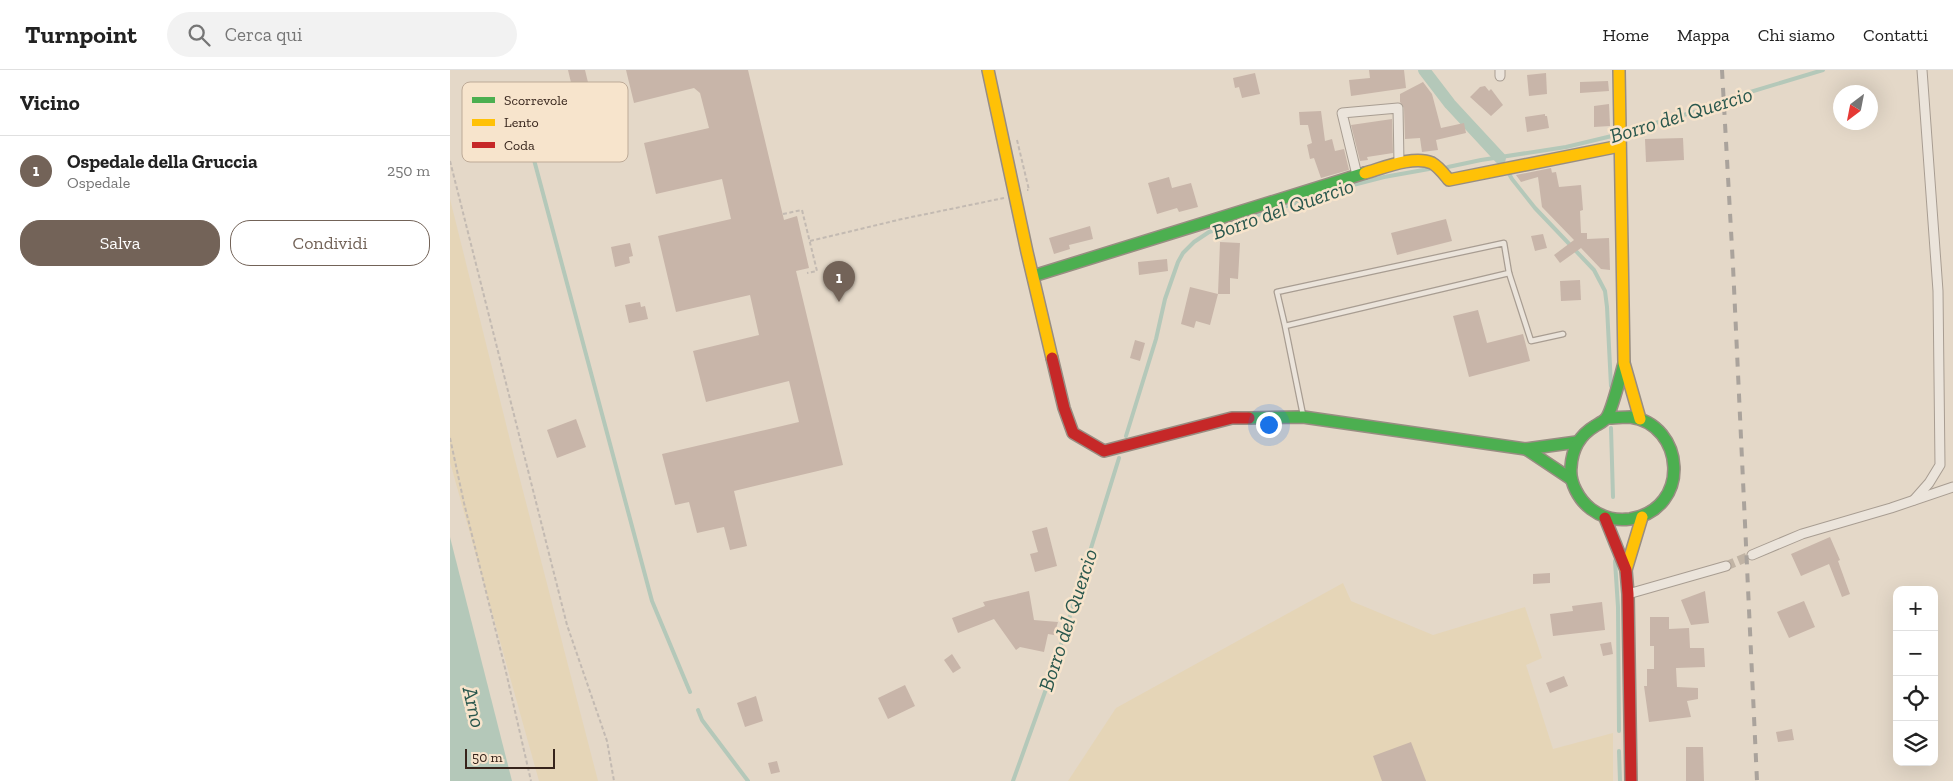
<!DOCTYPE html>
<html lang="it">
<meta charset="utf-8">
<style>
body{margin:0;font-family:"Zilla Slab",serif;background:#f2f2f2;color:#222}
.controls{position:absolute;right:15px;bottom:15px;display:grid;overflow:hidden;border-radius:10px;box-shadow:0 5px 20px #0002}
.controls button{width:45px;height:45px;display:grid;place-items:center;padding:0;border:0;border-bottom:1px solid #e0e0e0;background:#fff;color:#222;font:25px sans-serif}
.compass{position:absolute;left:1383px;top:15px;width:45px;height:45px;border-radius:50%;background:#fff;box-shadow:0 5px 20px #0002;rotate:212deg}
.scale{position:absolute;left:15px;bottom:12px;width:90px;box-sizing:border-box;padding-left:5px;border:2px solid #36241b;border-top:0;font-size:14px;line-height:18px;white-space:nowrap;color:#36241b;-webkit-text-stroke:4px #f7e4cc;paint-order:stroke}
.you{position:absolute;left:818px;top:354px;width:18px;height:18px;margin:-12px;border:4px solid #fff;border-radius:50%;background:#1a73e8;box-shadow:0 0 0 8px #1a73e833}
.badge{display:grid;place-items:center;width:32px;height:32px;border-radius:50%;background:#736358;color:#fff;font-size:16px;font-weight:700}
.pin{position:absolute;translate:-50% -41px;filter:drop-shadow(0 1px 2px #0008)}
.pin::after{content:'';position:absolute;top:26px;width:18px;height:15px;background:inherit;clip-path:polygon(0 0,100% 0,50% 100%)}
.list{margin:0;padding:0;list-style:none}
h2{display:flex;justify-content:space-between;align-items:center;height:65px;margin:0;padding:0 20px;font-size:21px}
h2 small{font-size:16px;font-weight:400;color:#767676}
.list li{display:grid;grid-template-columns:32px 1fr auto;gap:15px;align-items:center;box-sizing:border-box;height:70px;padding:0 20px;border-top:1px solid #e0e0e0}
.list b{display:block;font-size:19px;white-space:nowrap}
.list p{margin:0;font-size:16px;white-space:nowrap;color:#767676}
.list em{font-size:16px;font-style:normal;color:#767676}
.actions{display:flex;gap:10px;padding:15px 20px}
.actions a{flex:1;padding:11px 0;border:1px solid #736358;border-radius:20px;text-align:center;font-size:18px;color:#736358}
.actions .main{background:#736358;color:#fff}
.icon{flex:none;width:28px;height:28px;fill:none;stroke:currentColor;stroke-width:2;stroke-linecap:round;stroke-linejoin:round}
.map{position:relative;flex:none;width:1503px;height:711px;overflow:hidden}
header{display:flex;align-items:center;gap:30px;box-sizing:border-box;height:70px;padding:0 25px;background:#fff;border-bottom:1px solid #e0e0e0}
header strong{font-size:24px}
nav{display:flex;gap:28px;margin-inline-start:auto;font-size:18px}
.search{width:350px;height:45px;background:#f2f2f2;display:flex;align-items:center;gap:12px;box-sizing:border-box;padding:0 18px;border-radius:28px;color:#767676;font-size:19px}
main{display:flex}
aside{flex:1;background:#fff}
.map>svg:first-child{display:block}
.farmland{fill:#e5d5b7}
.water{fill:#b4c8b9}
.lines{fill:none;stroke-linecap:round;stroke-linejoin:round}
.stream{stroke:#b4c8b9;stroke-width:4}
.canal{stroke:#b4c8b9;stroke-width:12}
.building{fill:#c8b5a9}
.street-tunnel{stroke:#c1b4a5;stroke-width:9;stroke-dasharray:9 4.5;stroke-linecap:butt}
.lane-casing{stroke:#a89d92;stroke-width:7}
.street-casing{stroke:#a89d92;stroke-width:11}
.fast-casing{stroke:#988d82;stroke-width:14}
.slow-casing{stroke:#988d82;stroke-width:14}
.jam-casing{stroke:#988d82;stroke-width:14}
.path{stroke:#c3bab2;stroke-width:2;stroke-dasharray:4 2.5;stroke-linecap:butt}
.lane{stroke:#ebe4db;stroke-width:4.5}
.street{stroke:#ebe4db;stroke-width:9}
.fast{stroke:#4caf50;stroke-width:11}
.slow{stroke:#ffc107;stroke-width:11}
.jam{stroke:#c62828;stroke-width:11}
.rail{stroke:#aaa39c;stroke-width:4;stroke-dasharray:9 9;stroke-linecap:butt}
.labels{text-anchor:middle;stroke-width:5;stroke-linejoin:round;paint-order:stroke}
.water-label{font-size:21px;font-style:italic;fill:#29574d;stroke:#f7e4cc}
.key{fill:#f7e4cc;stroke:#bdaa97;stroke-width:1}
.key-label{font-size:14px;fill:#36241b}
</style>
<header>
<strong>Turnpoint</strong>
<div class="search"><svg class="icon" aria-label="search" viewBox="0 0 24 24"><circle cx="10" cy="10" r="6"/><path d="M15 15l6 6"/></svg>Cerca qui</div>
<nav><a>Home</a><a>Mappa</a><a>Chi siamo</a><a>Contatti</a></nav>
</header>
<main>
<aside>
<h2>Vicino<small></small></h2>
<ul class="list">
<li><span class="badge">1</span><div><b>Ospedale della Gruccia</b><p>Ospedale</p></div><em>250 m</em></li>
</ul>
<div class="actions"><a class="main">Salva</a><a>Condividi</a></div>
</aside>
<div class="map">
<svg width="1503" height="711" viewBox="0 0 1503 711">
<rect width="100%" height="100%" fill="#e4d8c8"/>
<!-- farmland -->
<g class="farmland">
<path d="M0,129L65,390L148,711H89L0,392Z"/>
<path d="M893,513L901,531L983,565L1075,537L1092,588L1076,595L1103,679L1163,663V711H618L666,638Z"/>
</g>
<!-- water -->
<path class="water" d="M0,467L62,711H0Z"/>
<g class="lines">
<!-- stream -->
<g class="stream">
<path d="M68,30L202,531L240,622"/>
<path d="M1174,62L1244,42L1287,26L1373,0"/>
<path d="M1050,88L1062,109L1085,138L1144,200L1155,221L1157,237L1161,316"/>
<path d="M998,97L1031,90L1116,77L1166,65"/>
<path d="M1161,358L1163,427"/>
<path d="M676,366L706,269L715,229L728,192L733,183L744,172L759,162L792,150L903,115L934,107L979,99"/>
<path d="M1165,491L1168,537L1169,661"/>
<path d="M248,640L252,650L298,711"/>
<path d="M1169,681L1170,711"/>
<path d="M563,711L605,594L669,388"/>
</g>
<!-- canal -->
<path class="canal" d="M974,0L1000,34L1050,88"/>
</g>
<!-- building -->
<g class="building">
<path d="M118,0H135L142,29L149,28L152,41L129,46Z"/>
<path d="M176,0H298L334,150L347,146L359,198L346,201L393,395L284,421L297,476L280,480L274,457L247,463L239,432L225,435L212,384L349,352L339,311L256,332L243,281L309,265L300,225L226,242L208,166L281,149L272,109L206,124L194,73L259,58L250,23L244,18L184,33Z"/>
<path d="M919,0H954L956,18L901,26L899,10L920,8Z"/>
<path d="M805,3L810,24L792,28L789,17L785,18L783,8Z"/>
<path d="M1096,3L1097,24L1079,26L1077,5Z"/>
<path d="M1158,11L1159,21L1130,23V12Z"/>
<path d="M973,12L982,24L991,58L1014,53L1016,63L986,70L988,80L972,82L970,68L955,69L954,38L950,32V24Z"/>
<path d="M1035,16L1039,21L1041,19L1053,35L1041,46L1020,27L1030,17Z"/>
<path d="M1159,34L1160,56L1144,57V36Z"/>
<path d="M871,41L875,71L882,69L885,81L894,79L899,100L871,108L864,88L860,89L857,75L862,73L858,55H850L849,42Z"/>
<path d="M1095,44V46H1097L1099,58L1077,62L1075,47Z"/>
<path d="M942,49L943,83L917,87L918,90L910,91L901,55Z"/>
<path d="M1233,68L1234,90L1196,92L1195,69Z"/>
<path d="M1101,98L1102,103H1100L1106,102L1109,117L1131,115L1133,140L1130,141L1131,163H1137V169L1159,168L1160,200L1151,199L1131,178L1110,193L1104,185L1124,170L1092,137L1088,107L1071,112L1066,105Z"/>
<path d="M719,107L722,118L741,113L748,137L729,142L727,138L707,144L698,113Z"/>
<path d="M996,149L1002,171L947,185L941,163Z"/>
<path d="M640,156L643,169L619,175L620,179L604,184L599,168Z"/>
<path d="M1093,164L1097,178L1085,181L1081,166Z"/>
<path d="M770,172L790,173L788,209L780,208V224H768Z"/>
<path d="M180,173L183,186L179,187L180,193L165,197L161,177Z"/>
<path d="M717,189L718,201L689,205L688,192Z"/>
<path d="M1130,210L1131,230L1111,231L1110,211Z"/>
<path d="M740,217L768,224L760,255L746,251L744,258L731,254Z"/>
<path d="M190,232L191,237L195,236L198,249L179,253L175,235Z"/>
<path d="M1028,240L1037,273L1073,264L1080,291L1019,307L1003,246Z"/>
<path d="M685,270L695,273L690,291L680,288Z"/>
<path d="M126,349L136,377L107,388L97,360Z"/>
<path d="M597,457L607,496L585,502L580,484L588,482L582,461Z"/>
<path d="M1380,467L1390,490L1388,491L1400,524L1392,527L1379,494L1351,506L1341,484Z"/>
<path d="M1100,503V513L1083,514V504Z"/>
<path d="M579,521L584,550L608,552L604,565L598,564L594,582L570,577L566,580L544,549L508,563L502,548L535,536L533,532Z"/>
<path d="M1255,521L1259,553L1241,555L1231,530Z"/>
<path d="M1354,531L1365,557L1339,568L1327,542Z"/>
<path d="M1152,532L1155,560L1103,566L1100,544L1123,541L1122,536Z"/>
<path d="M1200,547H1219V559L1239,558L1240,578H1254L1255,597L1226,598L1227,617L1248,618V629L1237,631L1241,647L1199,652L1194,616H1197V599H1204V576H1200Z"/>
<path d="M1161,572L1163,584L1153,586L1150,574Z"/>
<path d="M502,584L511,598L503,603L494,590Z"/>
<path d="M1114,606L1118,616L1100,623L1096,613Z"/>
<path d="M455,615L465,636L438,649L428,628Z"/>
<path d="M306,626L313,651L295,657L287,633Z"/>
<path d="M1342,659L1344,670L1328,672L1326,662Z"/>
<path d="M961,672L976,711H932L923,686Z"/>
<path d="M1236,677H1253L1254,711H1236Z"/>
<path d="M327,691L330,702L321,704L318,693Z"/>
</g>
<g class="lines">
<!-- street-tunnel -->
<path class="street-tunnel" d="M1276,496L1302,485"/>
<defs>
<g id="lane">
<path d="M1059,203L1081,271L1113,264"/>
<path d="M835,256L827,222L1054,173L1059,203L835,256L853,345"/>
</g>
<g id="street">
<path d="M1050,0V6"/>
<path d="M907,105L892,43L948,38L949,93"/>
<path d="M1464,430L1479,413L1490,395L1488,221L1472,0"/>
<path d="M1302,485L1352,464L1441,438L1503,417"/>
<path d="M1178,524L1276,496"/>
</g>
<g id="fast">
<path d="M583,206L915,103"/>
<path d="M799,348L853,347L1076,379L1127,372"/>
<path d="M1157,348C1164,348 1173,347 1180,347C1235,354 1242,439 1180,449C1165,451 1153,448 1141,439C1129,430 1119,412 1121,397C1122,379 1130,365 1145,356C1148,354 1155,351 1157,347C1162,340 1171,304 1174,293"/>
<path d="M1076,379L1121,409"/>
</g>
<g id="slow">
<path d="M538,0L577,182L602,288"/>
<path d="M1169,0L1174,293L1190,349"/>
<path d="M915,103C933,98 964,85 982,93C989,97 994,104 999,110L1170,76"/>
<path d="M1176,500L1192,447"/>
</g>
<g id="jam">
<path d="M602,288L614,338L623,363L654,381L782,348H799"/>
<path d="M1155,448L1176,500L1178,524L1181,711"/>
</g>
</defs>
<!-- lane casing -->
<use href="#lane" class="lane-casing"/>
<!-- street casing -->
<use href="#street" class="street-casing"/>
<!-- fast casing -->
<use href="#fast" class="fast-casing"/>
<!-- slow casing -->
<use href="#slow" class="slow-casing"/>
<!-- jam casing -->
<use href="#jam" class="jam-casing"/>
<!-- path -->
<g class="path">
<path d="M567,70L579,120H577"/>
<path d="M0,91L117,555L157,671L164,711"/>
<path d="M333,144L352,140L367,201L357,203"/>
<path d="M360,171L452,149L554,128"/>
<path d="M0,368L14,433L56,602L81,711"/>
</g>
<!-- lane -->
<use href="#lane" class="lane"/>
<!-- street -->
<use href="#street" class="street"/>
<!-- fast -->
<use href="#fast" class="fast"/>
<!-- slow -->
<use href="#slow" class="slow"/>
<!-- jam -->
<use href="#jam" class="jam"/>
<!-- rail -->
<path class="rail" d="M1272,0L1283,196L1307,711"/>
</g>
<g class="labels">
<!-- water labels -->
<g class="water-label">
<text transform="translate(1231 45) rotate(-17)" y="7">Borro del Quercio</text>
<text transform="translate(833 139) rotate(-19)" y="7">Borro del Quercio</text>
<text transform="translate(618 550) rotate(-72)" y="7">Borro del Quercio</text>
<text transform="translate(24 637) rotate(77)" y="7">Arno</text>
</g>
</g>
<!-- legend -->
<rect x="12" y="12" width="166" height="80" rx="8" class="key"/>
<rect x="22" y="27" width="23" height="6" fill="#4caf50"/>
<rect x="22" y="49" width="23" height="7" fill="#ffc107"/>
<rect x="22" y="72" width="23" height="6" fill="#c62828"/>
<g class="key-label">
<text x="54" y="35">Scorrevole</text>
<text x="54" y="57">Lento</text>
<text x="54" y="80">Coda</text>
</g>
</svg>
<div class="controls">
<button>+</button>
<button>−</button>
<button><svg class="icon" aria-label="locate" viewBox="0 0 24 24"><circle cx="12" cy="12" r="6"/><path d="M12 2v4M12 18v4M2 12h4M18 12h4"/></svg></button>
<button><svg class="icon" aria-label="layers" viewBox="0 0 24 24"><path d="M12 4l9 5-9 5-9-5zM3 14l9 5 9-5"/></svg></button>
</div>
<svg class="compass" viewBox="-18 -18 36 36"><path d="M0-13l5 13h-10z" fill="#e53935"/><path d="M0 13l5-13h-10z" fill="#767676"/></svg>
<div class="scale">50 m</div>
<div class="you"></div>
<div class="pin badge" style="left:389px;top:232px">1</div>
</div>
</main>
